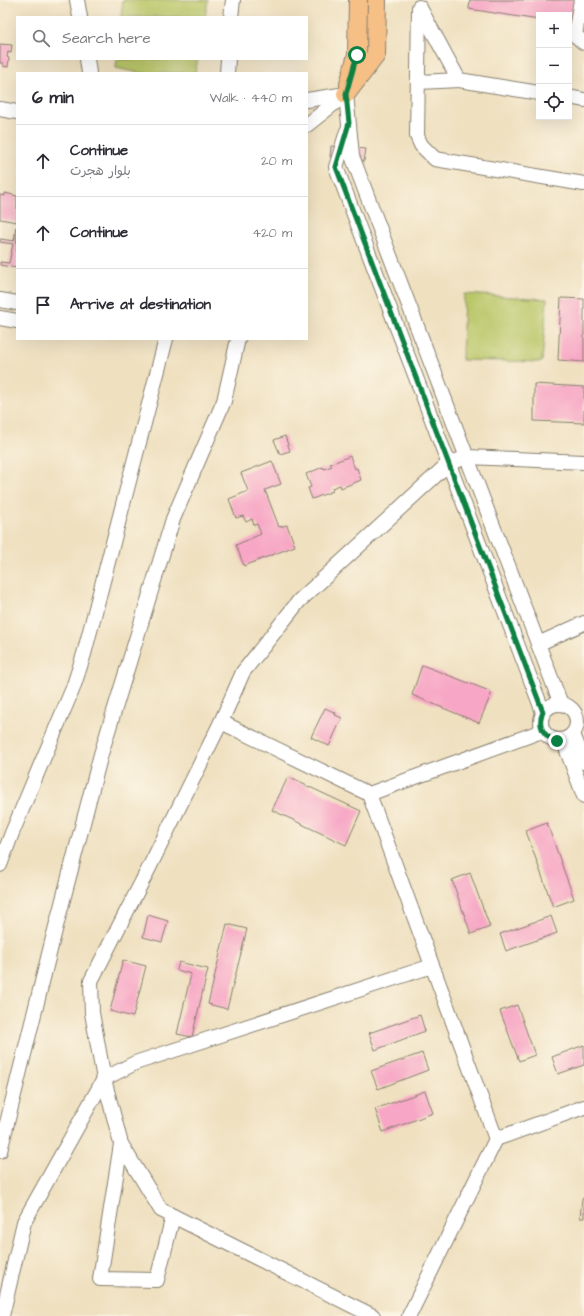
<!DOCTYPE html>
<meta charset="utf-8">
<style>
body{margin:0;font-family:"Architects Daughter","Playpen Sans Arabic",sans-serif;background:#f2f2f3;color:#2b2b33}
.controls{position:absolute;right:12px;top:12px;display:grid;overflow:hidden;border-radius:0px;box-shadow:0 4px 16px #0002}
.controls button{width:36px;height:36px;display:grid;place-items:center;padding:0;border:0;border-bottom:1px solid #e1e1e2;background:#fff;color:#2b2b33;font:20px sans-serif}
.stop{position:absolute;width:12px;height:12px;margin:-9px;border:3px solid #0b8043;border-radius:50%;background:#fff}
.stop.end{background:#0b8043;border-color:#fff;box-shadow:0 1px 4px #0008}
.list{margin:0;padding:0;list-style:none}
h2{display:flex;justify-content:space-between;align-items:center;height:52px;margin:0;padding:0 16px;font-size:17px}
h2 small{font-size:13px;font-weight:400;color:#7c7c81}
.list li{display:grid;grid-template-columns:26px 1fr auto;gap:12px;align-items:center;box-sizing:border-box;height:72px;padding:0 16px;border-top:1px solid #e1e1e2}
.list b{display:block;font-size:15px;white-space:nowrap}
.list p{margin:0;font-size:13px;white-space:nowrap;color:#7c7c81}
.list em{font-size:13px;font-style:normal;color:#7c7c81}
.icon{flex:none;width:22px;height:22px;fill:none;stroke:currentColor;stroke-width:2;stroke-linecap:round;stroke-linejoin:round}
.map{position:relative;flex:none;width:584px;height:1316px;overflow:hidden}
.search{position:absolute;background:#fff;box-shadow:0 4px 16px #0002;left:16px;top:16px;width:292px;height:44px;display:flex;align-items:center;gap:10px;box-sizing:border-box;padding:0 14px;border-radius:0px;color:#7c7c81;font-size:15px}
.panel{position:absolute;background:#fff;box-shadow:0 4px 16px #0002;left:16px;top:72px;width:292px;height:268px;border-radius:0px}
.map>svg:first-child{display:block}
.green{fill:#bac769;stroke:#6b7242}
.building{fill:#f7a7c5}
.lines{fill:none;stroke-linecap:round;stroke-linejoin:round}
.minor-casing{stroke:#867e6e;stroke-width:16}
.major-casing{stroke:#867e6e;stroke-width:20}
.minor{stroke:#fff;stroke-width:14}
.major{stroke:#f5bf86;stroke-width:18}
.route{stroke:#0b8043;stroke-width:5}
</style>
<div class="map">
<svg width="584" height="1316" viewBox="0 0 584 1316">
<rect width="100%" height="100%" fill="#fcf5e5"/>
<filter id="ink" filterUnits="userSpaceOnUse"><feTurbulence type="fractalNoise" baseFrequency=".025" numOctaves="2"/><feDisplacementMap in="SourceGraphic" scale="8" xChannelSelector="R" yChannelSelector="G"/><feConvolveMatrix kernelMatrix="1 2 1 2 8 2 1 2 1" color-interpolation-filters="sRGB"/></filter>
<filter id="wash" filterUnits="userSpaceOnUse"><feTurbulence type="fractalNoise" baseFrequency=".012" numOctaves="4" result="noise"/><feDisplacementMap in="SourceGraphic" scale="16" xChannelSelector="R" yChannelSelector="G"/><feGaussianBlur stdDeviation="0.9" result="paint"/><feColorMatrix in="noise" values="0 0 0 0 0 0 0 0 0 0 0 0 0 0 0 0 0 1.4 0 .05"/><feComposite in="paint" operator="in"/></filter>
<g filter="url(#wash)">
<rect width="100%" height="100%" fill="#efe0c0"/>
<!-- green -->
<g class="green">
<path d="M123,0H208L205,17H121Z"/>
<path d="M117,59H198L195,73H140L116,68Z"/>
<path d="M464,294L547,299L542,362L462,360Z"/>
</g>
<g id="blocks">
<!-- building -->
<g class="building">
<path d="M470,0H575L570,26L569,25V15H539V20L469,9Z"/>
<path d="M0,44L12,45L11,53L8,52L7,57L9,58L8,67L3,66V63H0Z"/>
<path d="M331,146L366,149L364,161L330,157Z"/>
<path d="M5,193L17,196V222L0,219V195L5,196Z"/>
<path d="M16,227L17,268L0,265V262L9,263L13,244L0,242V239L14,241Z"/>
<path d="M561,298L584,299V362L558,360Z"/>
<path d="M534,384L584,387V423L534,421Z"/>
<path d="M285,436L290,451L280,454L274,440Z"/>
<path d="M350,456L355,469L357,468L361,480L341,488L340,485L332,488L333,491L312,499L308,488L311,487L306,474L323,467L324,469L332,466L330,464Z"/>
<path d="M272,461L281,484L265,490L279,527L287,525L295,546L244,566L236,545L261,534L257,524L254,525L252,519L246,522L243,516L236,518L229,499L248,491L241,473Z"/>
<path d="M422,665L492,692L479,723L412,695Z"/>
<path d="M325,708L336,713L335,715L342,718L329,746L311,737Z"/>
<path d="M288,777L361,811L346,845L272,810Z"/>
<path d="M547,823L574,899L553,907L526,831Z"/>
<path d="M470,873L490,927L471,934L452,880Z"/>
<path d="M148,915L168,921L162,942L143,937Z"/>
<path d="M551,916L557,933L506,951L500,934Z"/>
<path d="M227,924L247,929L227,1009L208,1004Z"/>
<path d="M123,960L146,966L133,1017L110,1011Z"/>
<path d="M179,962L208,969L192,1037L177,1034L191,974L177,970Z"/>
<path d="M517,1005L535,1055L519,1061L500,1011Z"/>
<path d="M420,1015L425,1031L375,1050L369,1033Z"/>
<path d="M584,1045V1065L558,1074L552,1057Z"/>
<path d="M422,1053L428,1070L378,1089L371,1071Z"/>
<path d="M425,1091L433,1113L383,1132L375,1109Z"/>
<path d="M582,1198L584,1199V1218H580Z"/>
</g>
</g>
</g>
<g filter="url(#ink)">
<use href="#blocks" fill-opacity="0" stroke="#867e6e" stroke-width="1"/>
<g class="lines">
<defs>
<g id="minor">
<path d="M77,0L80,17"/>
<path d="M581,0L575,35L584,43"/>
<path d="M419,7L417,136L421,145L435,159L584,184"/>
<path d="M420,8L459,80L539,93"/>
<path d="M231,17L233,0"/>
<path d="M87,59L89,73"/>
<path d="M227,73L228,59"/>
<path d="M419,82L459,80"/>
<path d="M346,94L352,156L561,704"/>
<path d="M569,97L584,100"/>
<path d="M307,100L346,94"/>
<path d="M0,109L17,112"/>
<path d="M307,125L346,94"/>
<path d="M347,131L336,167L543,712"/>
<path d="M0,300L17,303"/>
<path d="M0,318L17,321"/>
<path d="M538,644L584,623"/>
<circle cx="559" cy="722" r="18"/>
<path d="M221,722L148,870L91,981L92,1013L104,1079L135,1063L432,966"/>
<path d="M542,731L369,794L496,1139L584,1107"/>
<path d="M573,734L584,762"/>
<path d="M563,740L584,796"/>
<path d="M369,794L221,722L243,672L299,601L448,464L467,457L584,462"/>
<path d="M0,865L12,833L73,688L84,654L166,339"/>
<path d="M104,1079L121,1144L161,1210L373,1316"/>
<path d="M121,1144L100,1279L157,1280L173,1216"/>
<path d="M0,1151L53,938L101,754L173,519L224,401L238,339"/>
<path d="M2,1316L24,1222L104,1079"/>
<path d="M409,1316L496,1139"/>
</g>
<g id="major">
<path d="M349,84L357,55L358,0"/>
<path d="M346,94L376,55L377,0"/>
</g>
</defs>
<!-- minor casing -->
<use href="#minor" class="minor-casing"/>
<!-- major casing -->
<use href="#major" class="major-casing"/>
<!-- minor -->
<use href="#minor" class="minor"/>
<!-- major -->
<use href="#major" class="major"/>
</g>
</g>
<g class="lines" filter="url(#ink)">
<!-- route -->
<path class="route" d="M357,55L346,94L349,123L336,167L543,712C537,725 543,737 557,741"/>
</g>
</svg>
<div class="controls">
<button>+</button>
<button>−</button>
<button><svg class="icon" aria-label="locate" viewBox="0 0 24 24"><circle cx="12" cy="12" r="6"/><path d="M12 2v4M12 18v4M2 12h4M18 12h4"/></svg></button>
</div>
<div class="stop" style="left:357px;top:55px"></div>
<div class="stop end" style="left:557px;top:741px"></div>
<div class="search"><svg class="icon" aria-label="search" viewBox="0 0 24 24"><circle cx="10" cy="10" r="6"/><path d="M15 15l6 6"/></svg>Search here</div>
<section class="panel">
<h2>6 min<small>Walk · 440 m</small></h2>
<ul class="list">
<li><svg class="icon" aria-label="ahead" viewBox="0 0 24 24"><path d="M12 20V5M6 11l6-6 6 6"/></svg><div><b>Continue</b><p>بلوار هجرت</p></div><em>20 m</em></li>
<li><svg class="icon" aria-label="ahead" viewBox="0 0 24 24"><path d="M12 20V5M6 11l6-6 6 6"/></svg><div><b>Continue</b></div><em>420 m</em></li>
<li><svg class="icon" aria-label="arrive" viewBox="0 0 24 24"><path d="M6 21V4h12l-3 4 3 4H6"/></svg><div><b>Arrive at destination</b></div></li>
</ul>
</section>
</div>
